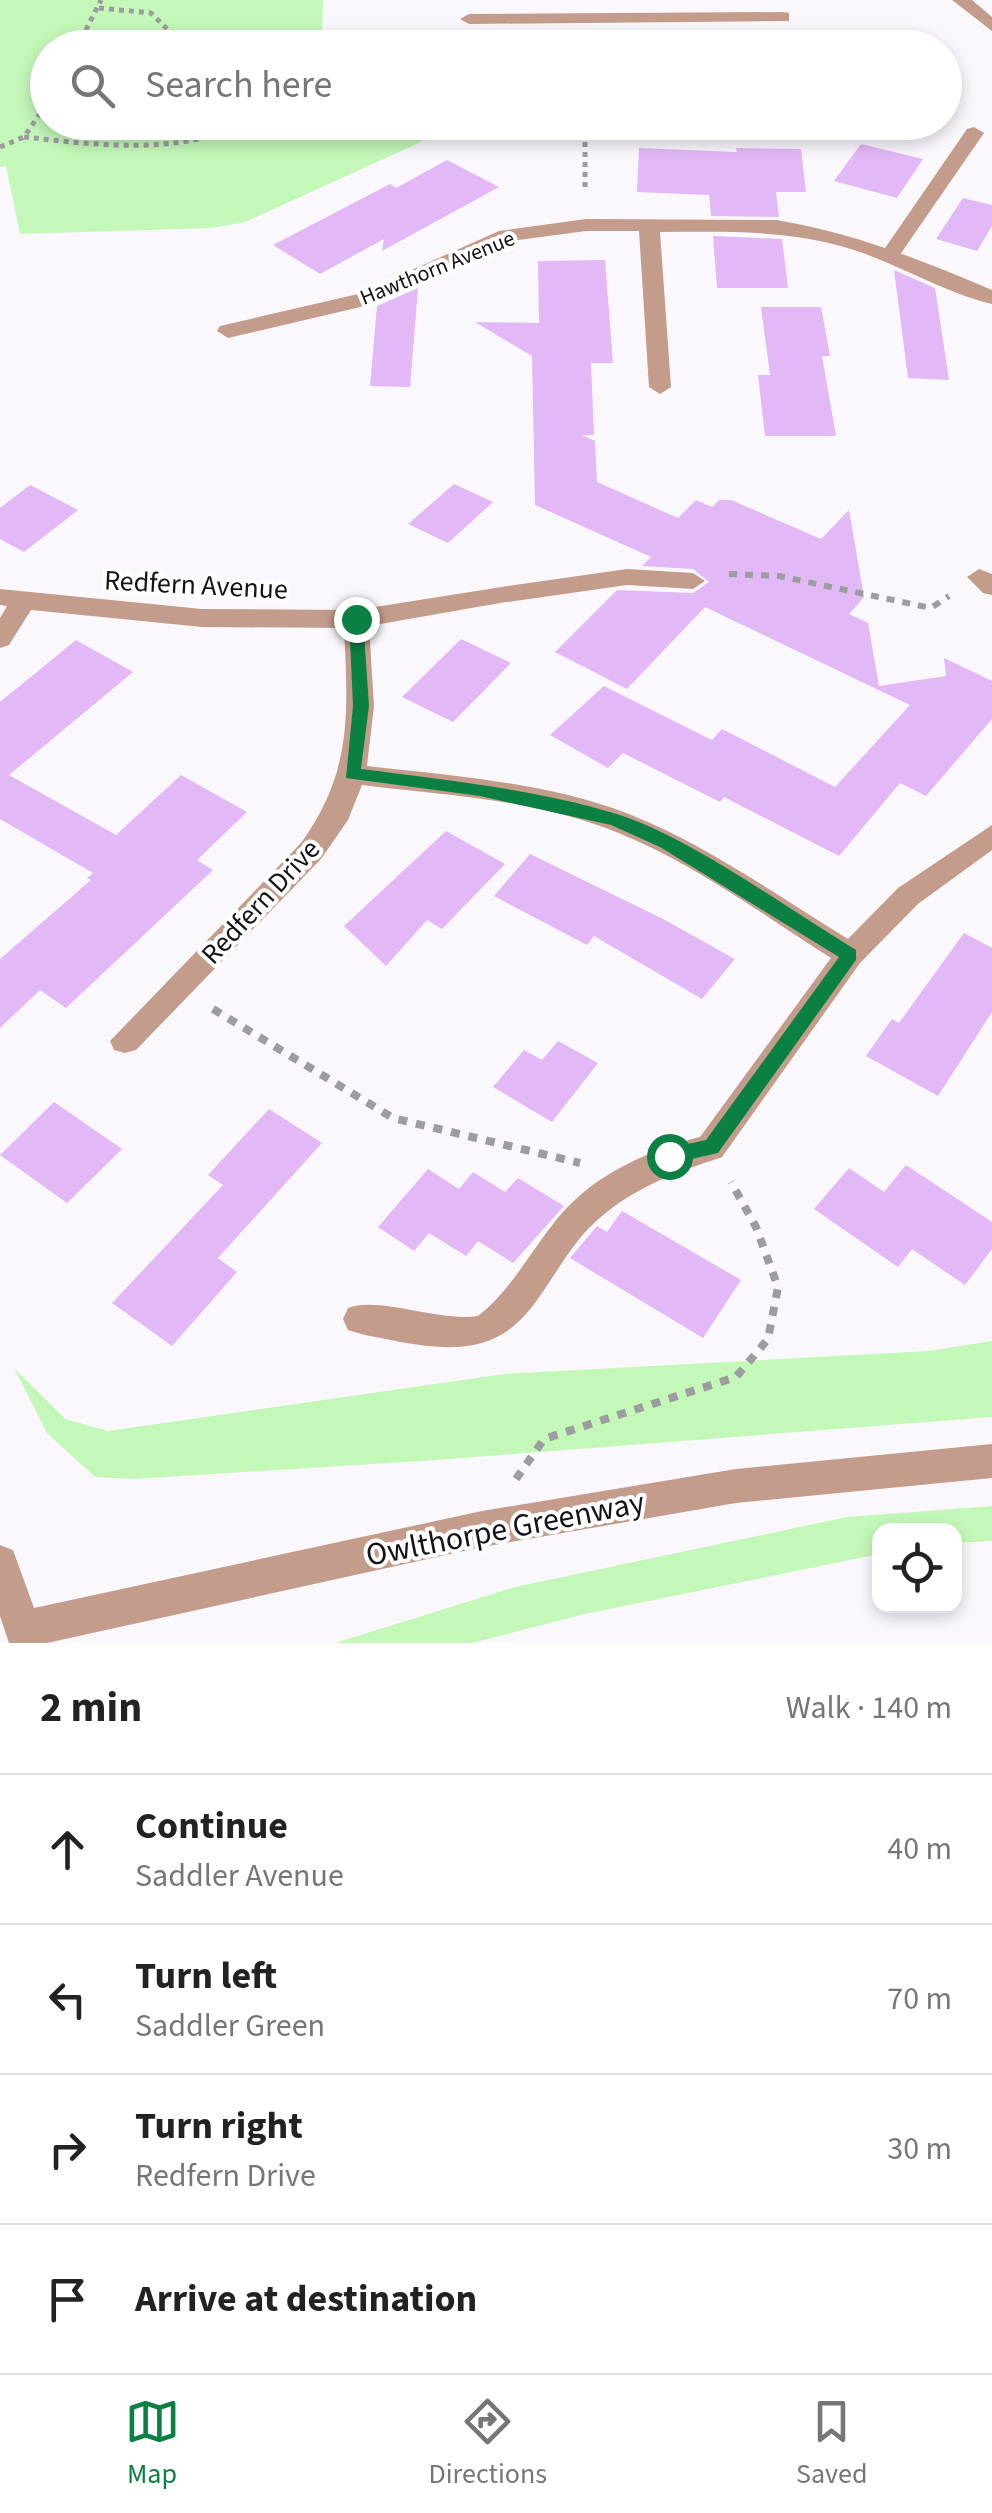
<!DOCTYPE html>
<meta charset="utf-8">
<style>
body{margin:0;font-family:"Source Sans 3",sans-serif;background:#f2f2f2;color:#222}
.controls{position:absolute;right:30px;bottom:30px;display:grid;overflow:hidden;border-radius:20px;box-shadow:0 5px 15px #0003}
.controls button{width:90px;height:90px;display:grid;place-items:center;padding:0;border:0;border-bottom:2px solid #e0e0e0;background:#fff;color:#222;font:50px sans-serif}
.stop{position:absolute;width:30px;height:30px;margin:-22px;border:8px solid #0b8043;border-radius:50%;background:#fff}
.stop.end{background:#0b8043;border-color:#fff;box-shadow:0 2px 10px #0008}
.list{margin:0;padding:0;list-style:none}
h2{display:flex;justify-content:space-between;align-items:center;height:130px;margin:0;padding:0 40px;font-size:42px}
h2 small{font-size:32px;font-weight:400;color:#767676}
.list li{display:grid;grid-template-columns:65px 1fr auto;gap:30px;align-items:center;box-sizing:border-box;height:150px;padding:0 40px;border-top:2px solid #e0e0e0}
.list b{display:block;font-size:38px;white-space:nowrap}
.list p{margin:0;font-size:32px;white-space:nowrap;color:#767676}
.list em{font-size:32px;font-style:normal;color:#767676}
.icon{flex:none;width:55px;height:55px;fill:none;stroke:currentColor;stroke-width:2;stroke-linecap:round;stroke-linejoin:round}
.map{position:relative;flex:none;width:992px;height:1643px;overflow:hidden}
.search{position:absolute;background:#fff;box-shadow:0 5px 15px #0003;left:30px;right:30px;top:30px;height:110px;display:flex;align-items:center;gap:25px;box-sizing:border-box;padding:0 35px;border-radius:55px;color:#767676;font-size:38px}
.sheet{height:730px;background:#fff}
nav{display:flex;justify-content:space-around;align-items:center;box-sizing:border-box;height:140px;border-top:2px solid #e0e0e0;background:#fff;font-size:28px;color:#767676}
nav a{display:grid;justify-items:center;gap:5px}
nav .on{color:#0b8043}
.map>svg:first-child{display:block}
.green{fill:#c4f8b9}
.building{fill:#e2b8f6}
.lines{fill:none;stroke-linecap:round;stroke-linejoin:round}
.path-far2{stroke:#9d9ca0;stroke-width:5;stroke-dasharray:5 5;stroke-linecap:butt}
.path-far1{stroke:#9d9ca0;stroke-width:6;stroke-dasharray:8 8;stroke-linecap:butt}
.path{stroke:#9d9ca0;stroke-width:8;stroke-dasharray:9 9;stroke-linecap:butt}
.service{fill:#c49c8b;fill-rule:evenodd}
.minor{fill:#c49c8b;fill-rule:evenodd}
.tertiary{fill:#c49c8b;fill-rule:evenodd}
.route{fill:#0b8043}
.labels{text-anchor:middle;stroke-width:8;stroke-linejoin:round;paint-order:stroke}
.far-street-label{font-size:22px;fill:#131216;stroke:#fff}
.street-label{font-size:28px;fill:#131216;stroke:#fff}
.near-street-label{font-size:32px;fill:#131216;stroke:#fff}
</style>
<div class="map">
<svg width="992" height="1643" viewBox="0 0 992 1643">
<rect width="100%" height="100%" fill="#faf8fd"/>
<!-- green -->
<g class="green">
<path d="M0,0H323L322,47L48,48V122L441,124L421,142L245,222L212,228L20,234L6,166L0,167Z"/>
<path d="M992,1341V1417L437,1460L134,1479L95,1477L47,1433L14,1368L65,1419L108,1431L504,1374L928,1351Z"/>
<path d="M992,1506V1541L955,1543L954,1530H880L879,1554L585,1614L472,1643H335L515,1587L847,1517Z"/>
</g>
<!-- building -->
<g class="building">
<path d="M861,144L923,159L897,198L834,181Z"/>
<path d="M639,148L737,152L736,148L801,149L806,192H776L779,217L711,216L709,195L637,192Z"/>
<path d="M447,160L499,187L382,251L384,239L320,274L273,245L390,184L396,188Z"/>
<path d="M963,198L992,205V226L977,251L936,239Z"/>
<path d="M713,236L782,239L788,288H717Z"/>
<path d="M605,260L613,363H591L594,435H582L595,441L597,482L678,518L696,500L712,507L719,500H731L821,539L849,510L864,597L849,614L868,623L879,686L946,676L944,658L992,681V719L926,796L900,783L839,856L724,797L720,802L623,753L608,768L550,735L604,686L712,740L722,729L835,787L910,705L705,607L627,689L555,652L617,590L693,593L709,582L693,569L642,566L651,557L535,505L532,356L475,322L539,323L538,261Z"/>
<path d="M894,270L935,288L949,380L908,378Z"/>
<path d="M418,288L410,387L370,386L377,306Z"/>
<path d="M761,307H821L830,356H822L836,436H765L758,375H770Z"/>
<path d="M454,484L493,502L448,543L408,524Z"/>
<path d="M30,485L78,510L24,552L0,539V508Z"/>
<path d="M461,639L511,663L453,722L402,697Z"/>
<path d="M76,640L133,672L9,775L116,835L181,775L247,812L197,860L213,870L66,1008L40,990L0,1028V959L91,880L87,878L93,873L0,819V702Z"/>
<path d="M446,831L505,864L442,929L427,920L386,966L344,926Z"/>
<path d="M530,854L663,919L735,959L702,999L594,936L587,945L494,896Z"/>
<path d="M964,933L992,948V1012L938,1096L866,1056L892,1019L899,1023Z"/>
<path d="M558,1041L598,1063L552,1122L493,1087L524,1050L542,1060Z"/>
<path d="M54,1102L122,1149L67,1203L0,1155Z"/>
<path d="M269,1109L322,1143L218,1258L237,1272L172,1346L112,1303L223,1185L208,1175Z"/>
<path d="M906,1165L992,1222V1249L965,1285L912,1249L898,1267L814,1209L849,1168L884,1192Z"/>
<path d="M428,1169L459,1189L473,1172L505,1192L518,1178L564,1206L513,1263L478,1241L466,1256L429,1233L414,1251L378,1227Z"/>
<path d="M622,1211L741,1280L703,1338L570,1258L597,1226L607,1232Z"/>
</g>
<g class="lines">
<!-- path-far2 -->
<g class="path-far2">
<path d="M99,8L151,13L186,48"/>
<path d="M77,48L101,0"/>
<path d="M585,122V191"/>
<path d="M24,137C98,145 179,156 248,122"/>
<path d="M0,147L24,137L48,102"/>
</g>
<!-- path-far1 -->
<path class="path-far1" d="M729,574L779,576L931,608L949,596"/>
<!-- path -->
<g class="path">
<path d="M213,1009L393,1118L580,1163"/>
<path d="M516,1479L544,1439L736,1377L768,1339L778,1287L756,1227L731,1182"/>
</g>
<!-- service -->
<g class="service">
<path d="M974,127L984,133L897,259H883L880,255L883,251L967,129Z"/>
<path d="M627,569L693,573L705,581L693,589L627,585L508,602L496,594L508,586Z"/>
<path d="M711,1134L722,1137L727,1147L722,1157C672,1174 628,1189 589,1228C566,1252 551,1283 531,1308C496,1353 452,1351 400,1342C383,1338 365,1336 348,1330L343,1319L348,1308C379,1296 438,1322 478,1316C512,1289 530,1252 557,1219C595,1172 654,1148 711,1134Z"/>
</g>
<!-- minor -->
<g class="minor">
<path d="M952,0H972L992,17V31Z"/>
<path d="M783,12L789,13V21L469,24L460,19L469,14Z"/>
<path d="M586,219L777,220C853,233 922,260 992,290V304C945,293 900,265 854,250C789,229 726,232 660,232L671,387L660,394L649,387L639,231H586L511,241L373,304L228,338L217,331L220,326L358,294L499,231Z"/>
<path d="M979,569L992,574V595L983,593L967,577Z"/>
<path d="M508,586L517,588L520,594L517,600L369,626L374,706L367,766C455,776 545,782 629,814C707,845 776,895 848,939L898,888L992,825V850L918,904L860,963L722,1157L711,1160L700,1157L695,1147L700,1137L831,958C752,908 674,848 582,820C511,798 435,794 362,785L348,820L321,859L136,1050L125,1053L114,1050L110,1041L301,843C353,771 348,712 344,628L202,627L31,610L9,645L0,648V618L7,606L0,605V589L202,609L356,610Z"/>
</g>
<!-- tertiary -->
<path class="tertiary" d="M992,1444V1478L736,1503L482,1547L47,1643H9L0,1616V1545L13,1550L34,1608L482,1511L736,1469Z"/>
</g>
<!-- route -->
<path class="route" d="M356,614L363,619L369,706L361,769C446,780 534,789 617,814C692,838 786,908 856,950V960L718,1153L669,1164L660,1156L669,1148L706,1140L839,957L660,847L611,825L480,796L346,778L353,706L349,619Z"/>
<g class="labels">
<!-- far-street labels -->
<g class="far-street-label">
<text transform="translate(437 267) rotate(-22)" y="8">Hawthorn Avenue</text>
</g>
<!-- street labels -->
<g class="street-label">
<text transform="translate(196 584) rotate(3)" y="10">Redfern Avenue</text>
<text transform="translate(260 901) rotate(-47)" y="10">Redfern Drive</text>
</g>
<!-- near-street labels -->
<g class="near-street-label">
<text transform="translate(505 1528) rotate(-11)" y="11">Owlthorpe Greenway</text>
</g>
</g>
</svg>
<div class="controls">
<button><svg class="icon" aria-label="locate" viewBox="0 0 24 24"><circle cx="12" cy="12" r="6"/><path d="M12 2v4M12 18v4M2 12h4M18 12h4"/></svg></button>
</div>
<div class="stop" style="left:669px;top:1156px"></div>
<div class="stop end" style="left:356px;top:619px"></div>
<div class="search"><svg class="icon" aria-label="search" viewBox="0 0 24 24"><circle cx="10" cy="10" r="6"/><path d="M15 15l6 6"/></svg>Search here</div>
</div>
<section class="sheet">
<h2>2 min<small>Walk · 140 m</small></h2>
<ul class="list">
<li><svg class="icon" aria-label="ahead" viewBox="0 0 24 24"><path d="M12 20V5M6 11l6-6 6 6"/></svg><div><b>Continue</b><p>Saddler Avenue</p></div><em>40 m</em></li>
<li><svg class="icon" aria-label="left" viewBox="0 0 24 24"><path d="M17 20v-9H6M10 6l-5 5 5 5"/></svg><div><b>Turn left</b><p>Saddler Green</p></div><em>70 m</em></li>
<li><svg class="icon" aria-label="right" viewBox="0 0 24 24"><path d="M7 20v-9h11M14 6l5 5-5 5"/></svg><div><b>Turn right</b><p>Redfern Drive</p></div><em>30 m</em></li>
<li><svg class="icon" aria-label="arrive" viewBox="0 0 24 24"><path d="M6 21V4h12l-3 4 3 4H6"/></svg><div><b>Arrive at destination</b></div></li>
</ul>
</section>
<nav>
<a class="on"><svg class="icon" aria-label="map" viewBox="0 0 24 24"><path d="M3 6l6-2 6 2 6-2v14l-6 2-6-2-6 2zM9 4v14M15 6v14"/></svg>Map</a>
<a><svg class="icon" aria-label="directions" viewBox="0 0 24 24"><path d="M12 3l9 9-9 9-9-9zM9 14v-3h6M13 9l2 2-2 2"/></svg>Directions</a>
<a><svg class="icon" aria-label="saved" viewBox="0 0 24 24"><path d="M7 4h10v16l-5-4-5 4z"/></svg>Saved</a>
</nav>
